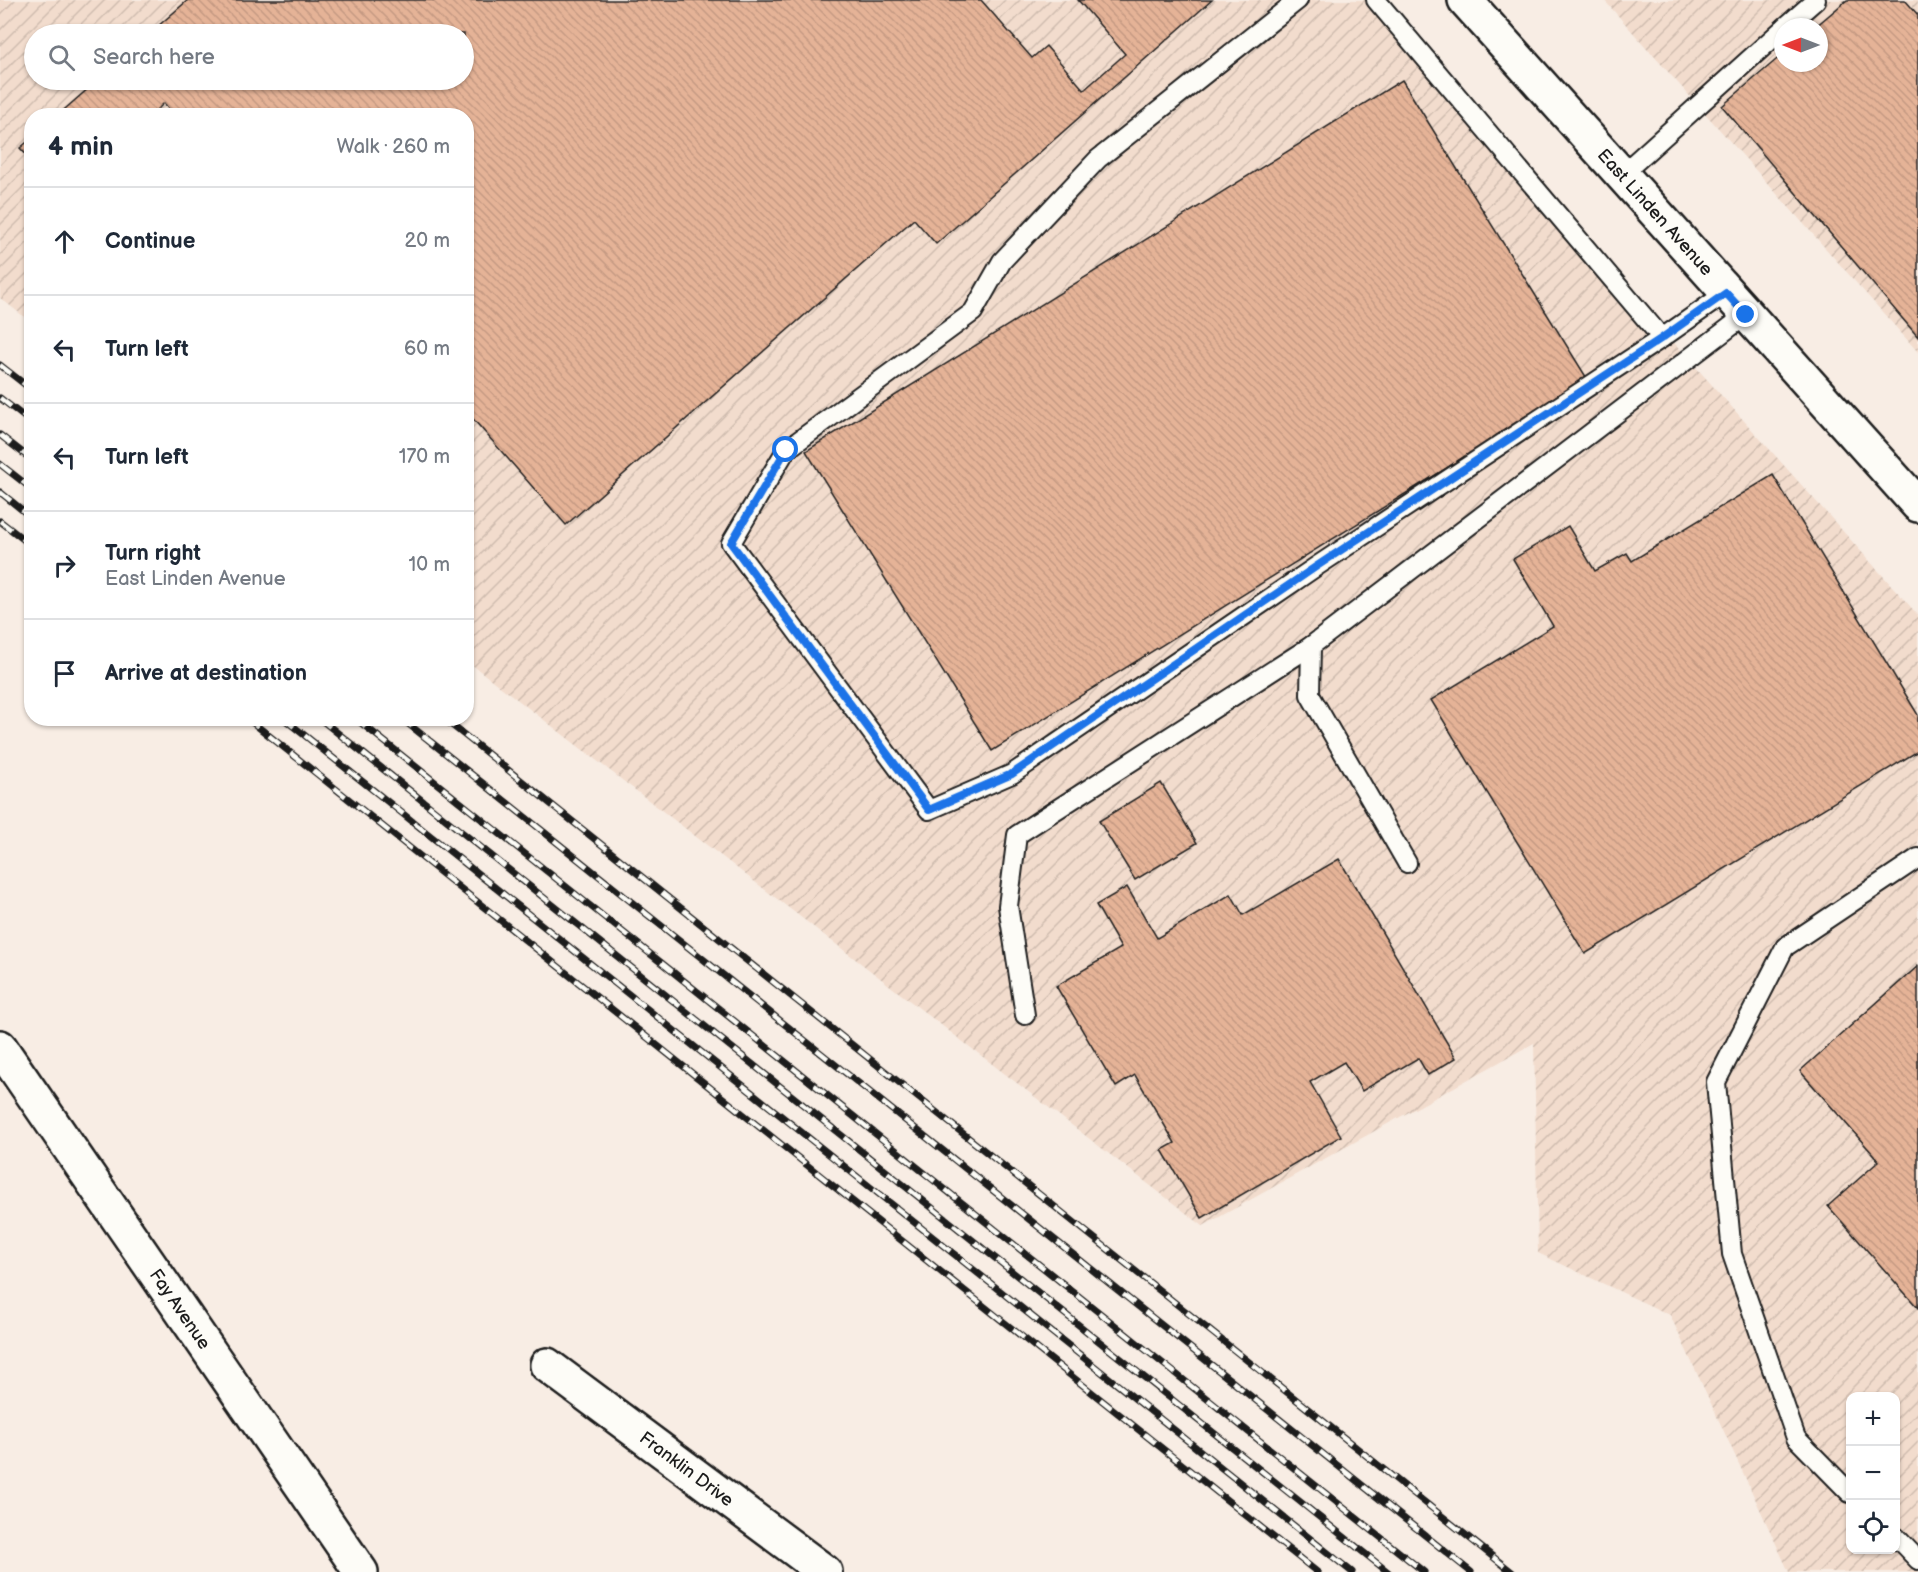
<!DOCTYPE html>
<meta charset="utf-8">
<style>
body{margin:0;font-family:"Balsamiq Sans",sans-serif;background:#f2f2f3;color:#1f2937}
.controls{position:absolute;right:18px;bottom:18px;display:grid;overflow:hidden;border-radius:12px;box-shadow:0 2px 4px #0004}
.controls button{width:54px;height:54px;display:grid;place-items:center;padding:0;border:0;border-bottom:2px solid #e0e1e3;background:#fff;color:#1f2937;font:30px sans-serif}
.compass{position:absolute;left:1774px;top:18px;width:54px;height:54px;border-radius:50%;background:#fff;box-shadow:0 2px 4px #0004;rotate:270deg}
.stop{position:absolute;width:18px;height:18px;margin:-14px;border:4px solid #1a73e8;border-radius:50%;background:#fff}
.stop.end{background:#1a73e8;border-color:#fff;box-shadow:0 2px 6px #0008}
.list{margin:0;padding:0;list-style:none}
h2{display:flex;justify-content:space-between;align-items:center;height:78px;margin:0;padding:0 24px;font-size:26px}
h2 small{font-size:20px;font-weight:400;color:#747a83}
.list li{display:grid;grid-template-columns:39px 1fr auto;gap:18px;align-items:center;box-sizing:border-box;height:108px;padding:0 24px;border-top:2px solid #e0e1e3}
.list b{display:block;font-size:22px;white-space:nowrap}
.list p{margin:0;font-size:20px;white-space:nowrap;color:#747a83}
.list em{font-size:20px;font-style:normal;color:#747a83}
.icon{flex:none;width:33px;height:33px;fill:none;stroke:currentColor;stroke-width:2;stroke-linecap:round;stroke-linejoin:round}
.map{position:relative;flex:none;width:1918px;height:1572px;overflow:hidden}
.search{position:absolute;background:#fff;box-shadow:0 2px 4px #0004;left:24px;top:24px;width:450px;height:66px;display:flex;align-items:center;gap:15px;box-sizing:border-box;padding:0 21px;border-radius:33px;color:#747a83;font-size:22px}
.panel{position:absolute;background:#fff;box-shadow:0 2px 4px #0004;left:24px;top:108px;width:450px;height:618px;border-radius:24px}
.map>svg:first-child{display:block}
.industrial{fill:url(#industrial-furrows);fill-rule:evenodd}
.building{fill:url(#building-back-hatch);stroke:#1c1c1c;stroke-width:1.5}
.lines{fill:none;stroke-linecap:round;stroke-linejoin:round}
.lane-casing{stroke:#1c1c1c;stroke-width:22}
.street-casing{stroke:#1c1c1c;stroke-width:38}
.secondary-casing{stroke:#1c1c1c;stroke-width:38}
.lane{stroke:#fdfcf7;stroke-width:18}
.street{stroke:#fdfcf7;stroke-width:33}
.secondary{stroke:#fdfcf7;stroke-width:33}
.rail-casing{stroke:#1c1c1c;stroke-width:7}
.rail{stroke:#fdfcf7;stroke-width:4.5;stroke-dasharray:14;stroke-linecap:butt}
.route{stroke:#1a73e8;stroke-width:8}
.labels{text-anchor:middle;stroke-width:6;stroke-linejoin:round;paint-order:stroke}
.street-label{font-size:18px;fill:#1c1c1c;stroke:#fdfcf7}
</style>
<div class="map">
<svg width="1918" height="1572" viewBox="0 0 1918 1572">
<defs>
<pattern id="industrial-furrows" width="10" height="10" patternUnits="userSpaceOnUse" patternTransform="scale(1.5)"><rect width="10" height="10" fill="#f2dccd"/><path d="M-1 1l2-2M0 10L10 0M9 11l2-2" fill="none" stroke="#cfbcaf"/></pattern>
<pattern id="building-back-hatch" width="6" height="6" patternUnits="userSpaceOnUse" patternTransform="scale(1.5)"><rect width="6" height="6" fill="#e5b397"/><path d="M-1 5l2 2M0 0l6 6M5-1l2 2" fill="none" stroke="#c49982"/></pattern>
</defs>
<rect width="100%" height="100%" fill="#f8ede4"/>
<filter id="ink" filterUnits="userSpaceOnUse"><feTurbulence type="fractalNoise" baseFrequency=".0167" numOctaves="2"/><feDisplacementMap in="SourceGraphic" scale="12" xChannelSelector="R" yChannelSelector="G"/><feConvolveMatrix kernelMatrix="1 2 1 2 8 2 1 2 1" color-interpolation-filters="sRGB"/></filter>
<g filter="url(#ink)">
<!-- industrial -->
<g class="industrial">
<path d="M0,0H1367L1918,615V1572H1789L1670,1315L1538,1253L1534,1043L1203,1226L467,661L466,116H32L31,322L0,298ZM34,34H464V80H34ZM1850,1396H1896V1550H1850Z"/>
<path d="M1604,0H1918V352ZM1783,27H1819V63H1783Z"/>
</g>
<!-- building -->
<g class="building">
<path d="M188,0H981L1032,58L1046,46L1084,90L1125,54L1078,0H1212L936,244L914,219L566,525L466,411V116H175L164,103L151,116H57L98,80H464V34H149Z"/>
<path d="M1847,0H1905L1918,15V337L1722,106L1783,54V63H1819V27H1815Z"/>
<path d="M1402,80L1588,380L992,751L806,451Z"/>
<path d="M32,138V161L20,148Z"/>
<path d="M1773,475L1918,715V751L1585,954L1431,700L1553,626L1513,559L1568,526L1595,571L1627,553L1632,561Z"/>
<path d="M1161,783L1197,843L1135,880L1099,821Z"/>
<path d="M1339,859L1456,1058L1428,1075L1418,1058L1362,1091L1344,1062L1310,1082L1341,1136L1202,1218L1162,1150L1175,1143L1135,1075L1116,1087L1056,986L1121,948L1096,905L1127,887L1157,938L1231,894L1243,915Z"/>
<path d="M1918,966V1308L1828,1206L1879,1161L1800,1071Z"/>
</g>
<g class="lines">
<defs>
<g id="lane">
<path d="M1298,0L1098,159L1002,261L973,312L786,450L731,543L929,810L1012,774L1317,566L1662,338L1726,293"/>
<path d="M1376,0L1662,338"/>
<path d="M1785,27L1816,0"/>
<path d="M1621,175L1783,29"/>
<path d="M1407,863L1310,695L1311,646L1746,315"/>
<path d="M1025,1015L1008,906L1017,835L1311,646"/>
<path d="M1850,1493L1796,1438L1732,1254L1716,1082L1785,947L1918,858"/>
<path d="M1896,1537L1918,1560"/>
</g>
<g id="street">
<path id="s1" d="M547,1365L825,1572"/>
</g>
<g id="secondary">
<path id="s2" d="M1465,0L1918,505"/>
<path id="s3" d="M0,1047L361,1572"/>
</g>
</defs>
<!-- lane casing -->
<use href="#lane" class="lane-casing"/>
<!-- street casing -->
<use href="#street" class="street-casing"/>
<!-- secondary casing -->
<use href="#secondary" class="secondary-casing"/>
<!-- lane -->
<use href="#lane" class="lane"/>
<!-- street -->
<use href="#street" class="street"/>
<!-- secondary -->
<use href="#secondary" class="secondary"/>
<defs>
<g id="rail">
<path d="M0,365L32,390"/>
<path d="M0,398L32,423"/>
<path d="M0,435L32,460"/>
<path d="M0,464L32,489"/>
<path d="M0,492L32,518"/>
<path d="M0,521L32,546"/>
<path d="M247,718L1317,1572"/>
<path d="M283,718L1352,1572"/>
<path d="M319,718L1388,1572"/>
<path d="M355,718L1424,1572"/>
<path d="M401,718L1471,1572"/>
<path d="M443,718L1512,1572"/>
</g>
</defs>
<!-- rail casing -->
<use href="#rail" class="rail-casing"/>
<!-- rail -->
<use href="#rail" class="rail"/>
</g>
</g>
<g class="lines" filter="url(#ink)">
<!-- route -->
<path class="route" d="M786,450L731,543L929,810L1012,774L1317,566L1662,338L1726,293L1746,315"/>
</g>
<g class="labels">
<!-- street labels -->
<g class="street-label">
<text dy="6" stroke="none"><textPath href="#s2" startOffset="285">East Linden Avenue</textPath></text>
<text dy="6" stroke="none"><textPath href="#s3" startOffset="318">Fay Avenue</textPath></text>
<text dy="6" stroke="none"><textPath href="#s1" startOffset="174">Franklin Drive</textPath></text>
</g>
</g>
</svg>
<div class="controls">
<button>+</button>
<button>−</button>
<button><svg class="icon" aria-label="locate" viewBox="0 0 24 24"><circle cx="12" cy="12" r="6"/><path d="M12 2v4M12 18v4M2 12h4M18 12h4"/></svg></button>
</div>
<svg class="compass" viewBox="-18 -18 36 36"><path d="M0-13l5 13h-10z" fill="#e53935"/><path d="M0 13l5-13h-10z" fill="#747a83"/></svg>
<div class="stop" style="left:786px;top:450px"></div>
<div class="stop end" style="left:1746px;top:315px"></div>
<div class="search"><svg class="icon" aria-label="search" viewBox="0 0 24 24"><circle cx="10" cy="10" r="6"/><path d="M15 15l6 6"/></svg>Search here</div>
<section class="panel">
<h2>4 min<small>Walk · 260 m</small></h2>
<ul class="list">
<li><svg class="icon" aria-label="ahead" viewBox="0 0 24 24"><path d="M12 20V5M6 11l6-6 6 6"/></svg><div><b>Continue</b></div><em>20 m</em></li>
<li><svg class="icon" aria-label="left" viewBox="0 0 24 24"><path d="M17 20v-9H6M10 6l-5 5 5 5"/></svg><div><b>Turn left</b></div><em>60 m</em></li>
<li><svg class="icon" aria-label="left" viewBox="0 0 24 24"><path d="M17 20v-9H6M10 6l-5 5 5 5"/></svg><div><b>Turn left</b></div><em>170 m</em></li>
<li><svg class="icon" aria-label="right" viewBox="0 0 24 24"><path d="M7 20v-9h11M14 6l5 5-5 5"/></svg><div><b>Turn right</b><p>East Linden Avenue</p></div><em>10 m</em></li>
<li><svg class="icon" aria-label="arrive" viewBox="0 0 24 24"><path d="M6 21V4h12l-3 4 3 4H6"/></svg><div><b>Arrive at destination</b></div></li>
</ul>
</section>
</div>
